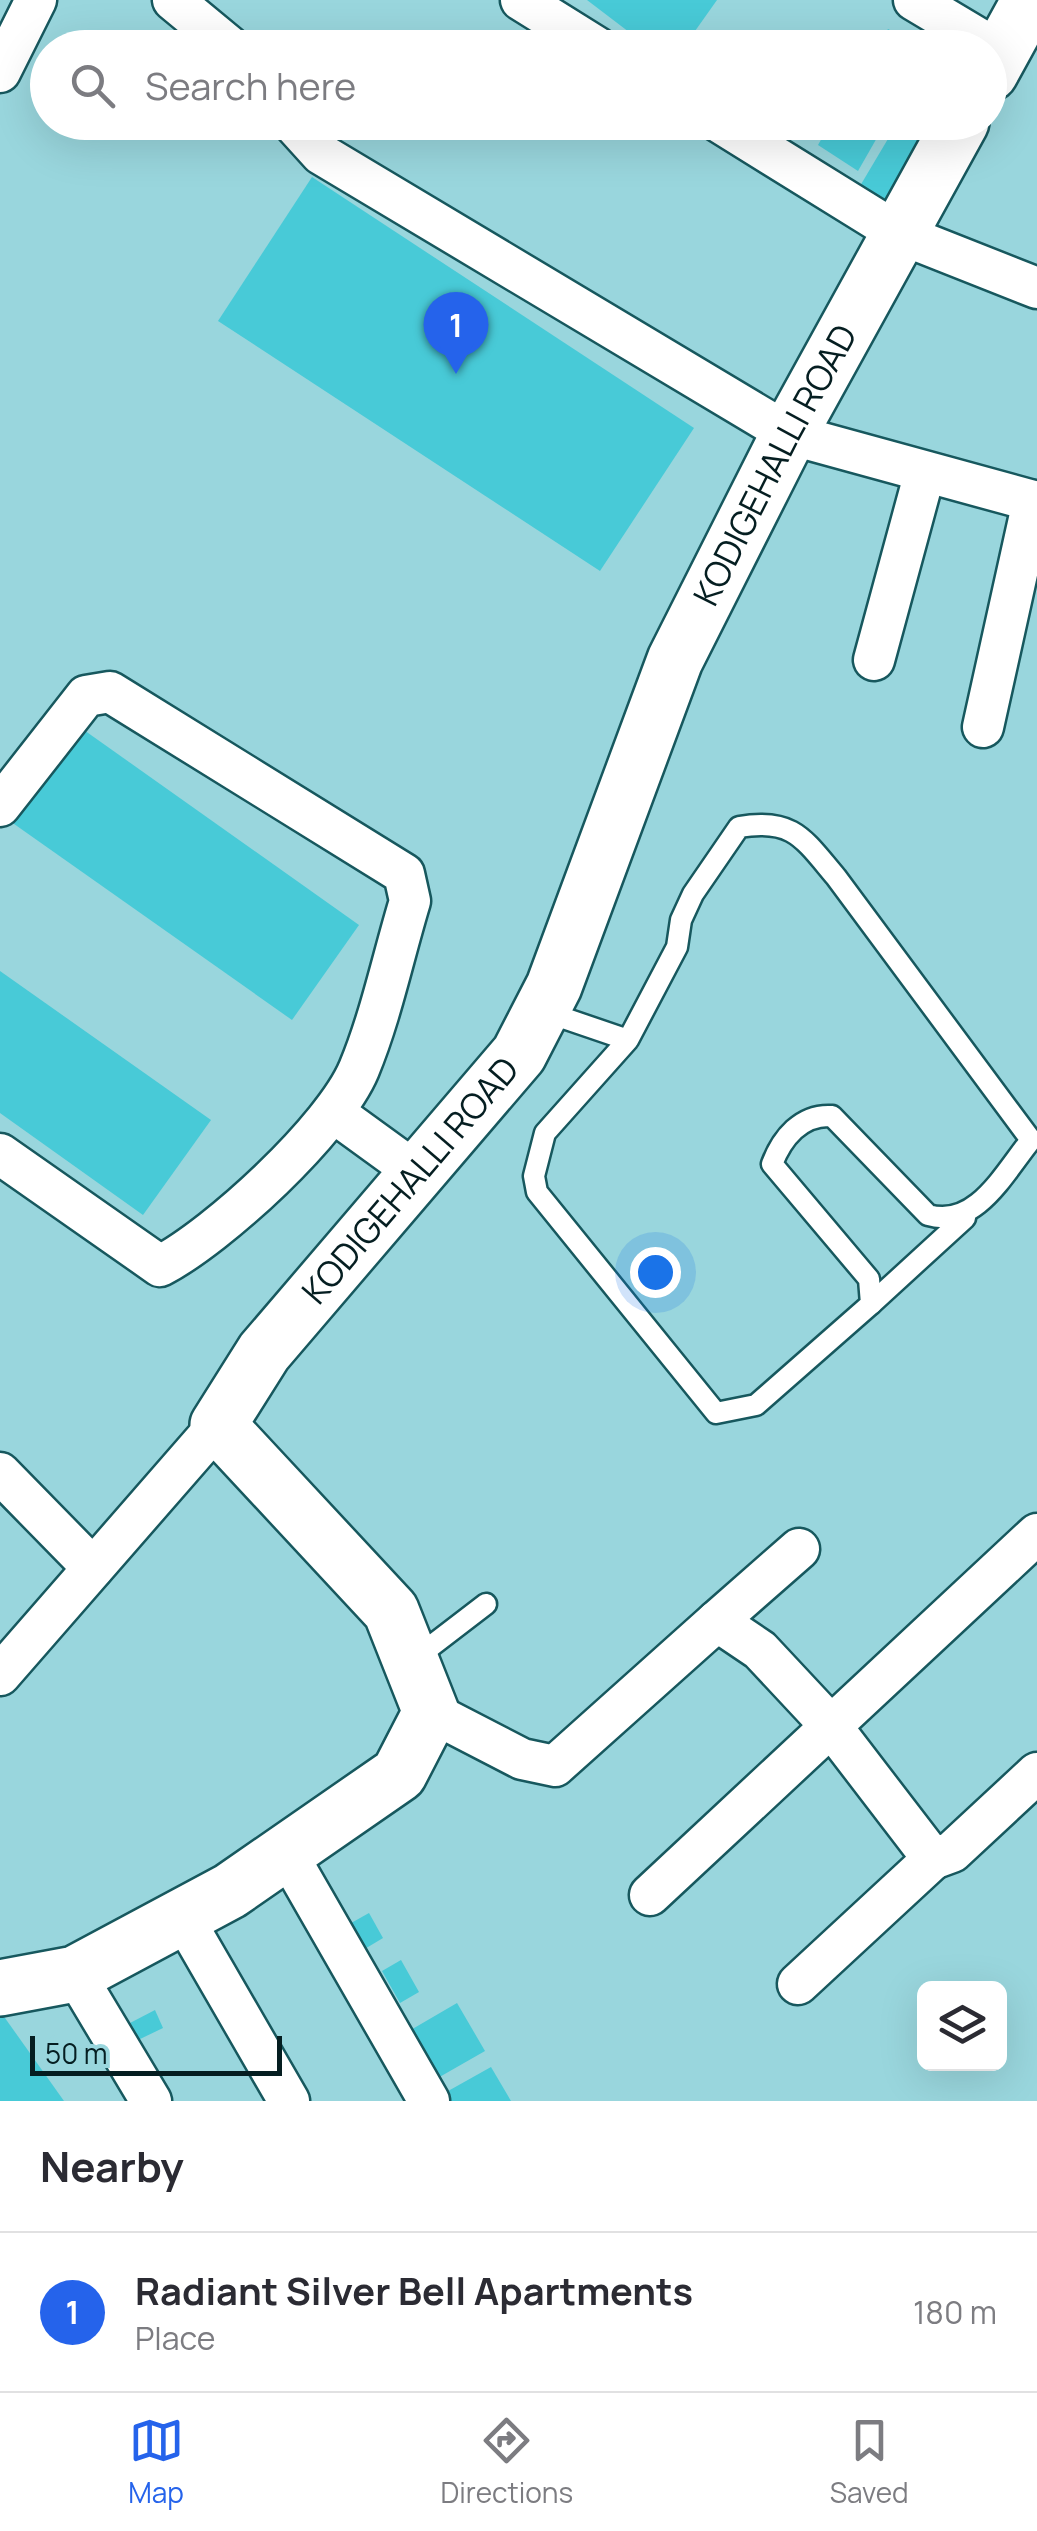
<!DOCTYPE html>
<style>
body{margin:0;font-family:Manrope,sans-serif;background:#f2f2f3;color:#2b2b33}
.controls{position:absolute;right:30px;bottom:30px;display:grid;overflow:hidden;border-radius:15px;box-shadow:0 10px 40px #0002}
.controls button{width:90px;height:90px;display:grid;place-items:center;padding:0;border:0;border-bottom:2px solid #e1e1e2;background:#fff;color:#2b2b33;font:50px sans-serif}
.scale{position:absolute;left:30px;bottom:25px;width:252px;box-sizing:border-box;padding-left:10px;border:5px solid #051e21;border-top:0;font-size:28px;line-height:35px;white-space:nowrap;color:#051e21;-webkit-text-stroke:8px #99d6dd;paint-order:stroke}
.you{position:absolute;left:655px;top:1272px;width:35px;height:35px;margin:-25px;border:8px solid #fff;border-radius:50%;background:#1a73e8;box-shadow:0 0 0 15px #1a73e833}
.badge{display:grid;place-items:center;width:65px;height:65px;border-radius:50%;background:#2563eb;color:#fff;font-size:32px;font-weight:700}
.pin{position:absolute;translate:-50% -82px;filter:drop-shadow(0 2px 5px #0008)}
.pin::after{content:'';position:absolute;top:52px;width:35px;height:30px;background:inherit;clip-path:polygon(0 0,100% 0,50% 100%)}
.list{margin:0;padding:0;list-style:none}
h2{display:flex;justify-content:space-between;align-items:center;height:130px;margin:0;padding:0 40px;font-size:42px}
h2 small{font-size:32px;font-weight:400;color:#7c7c81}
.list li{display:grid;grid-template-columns:65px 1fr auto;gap:30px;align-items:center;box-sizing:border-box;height:160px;padding:0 40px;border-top:2px solid #e1e1e2}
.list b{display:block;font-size:38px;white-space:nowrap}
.list p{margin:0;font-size:32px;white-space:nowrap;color:#7c7c81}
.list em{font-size:32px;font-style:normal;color:#7c7c81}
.icon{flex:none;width:55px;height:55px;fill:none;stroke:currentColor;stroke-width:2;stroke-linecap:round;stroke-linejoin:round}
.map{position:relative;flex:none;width:1037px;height:2101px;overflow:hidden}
.search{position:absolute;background:#fff;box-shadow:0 10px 40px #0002;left:30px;right:30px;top:30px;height:110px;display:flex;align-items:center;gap:25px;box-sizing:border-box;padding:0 35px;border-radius:55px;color:#7c7c81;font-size:38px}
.sheet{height:290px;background:#fff}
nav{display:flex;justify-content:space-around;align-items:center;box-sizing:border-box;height:140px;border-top:2px solid #e1e1e2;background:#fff;font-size:28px;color:#7c7c81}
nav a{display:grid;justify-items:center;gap:5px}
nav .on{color:#2563eb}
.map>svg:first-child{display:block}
.building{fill:#48cad7}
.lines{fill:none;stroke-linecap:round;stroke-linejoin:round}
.lane-casing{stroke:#17585e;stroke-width:25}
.street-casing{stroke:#17585e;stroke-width:45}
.secondary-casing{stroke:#17585e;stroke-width:60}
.lane{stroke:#fff;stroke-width:20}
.street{stroke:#fff;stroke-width:40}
.secondary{stroke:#fff;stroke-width:55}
.labels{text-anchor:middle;stroke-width:8;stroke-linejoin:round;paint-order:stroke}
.street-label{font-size:35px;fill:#051e21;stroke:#99d6dd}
</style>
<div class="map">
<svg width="1037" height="2101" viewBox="0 0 1037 2101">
<rect width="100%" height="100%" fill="#99d6dd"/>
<!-- building -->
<g class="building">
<path d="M587,0H717L683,48H650Z"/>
<path d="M888,29L924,48H876Z"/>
<path d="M831,122H886L858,171L818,145Z"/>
<path d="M898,122H934L886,201L860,186Z"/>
<path d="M312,177L694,428L600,571L218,321Z"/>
<path d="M74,723L359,925L292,1020L7,819Z"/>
<path d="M0,971L211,1120L143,1215L0,1113Z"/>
<path d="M369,1913L383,1938L358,1953L344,1927Z"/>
<path d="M401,1960L419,1992L400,2003L382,1971Z"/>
<path d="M457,2003L485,2051L436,2079L409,2031Z"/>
<path d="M155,2010L163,2028L138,2040L130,2023Z"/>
<path d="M0,2011L64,2101H0Z"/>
<path d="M491,2067L511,2101H445L441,2095Z"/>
</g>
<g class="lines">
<defs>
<g id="lane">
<path d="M543,1011L628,1040L677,947L681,920L693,894L739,827C793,818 803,838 836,877L1031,1140C1004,1173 976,1229 928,1215L832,1116C801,1114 782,1138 772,1164L869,1279L871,1304L756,1405L716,1413L537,1192L534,1176L545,1133L628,1040"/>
<path d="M871,1304L965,1218"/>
<path d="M413,1660L486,1604"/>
</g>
<g id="street">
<path d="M173,0L231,48"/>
<path d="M521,0L598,48"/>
<path d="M914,0L1001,52"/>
<path d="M0,72L36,0"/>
<path d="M292,122L321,154L789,434L1037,502"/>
<path d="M719,122L898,233L1037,288"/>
<path d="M874,660L925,472"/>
<path d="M983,727L1033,501"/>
<path d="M0,806L86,696L110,692L404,874L410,901C393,957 381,1016 359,1069C334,1129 218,1236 160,1266L0,1154"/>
<path d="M333,1112L417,1173"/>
<path d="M0,1473L93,1568"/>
<path d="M717,1621L799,1549"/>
<path d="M0,1675L218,1425"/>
<path d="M431,1712L522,1759L555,1766L717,1621L760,1650L831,1726L933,1859L952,1852L1037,1773"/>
<path d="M286,1852L429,2101"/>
<path d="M650,1895L1037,1534"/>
<path d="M182,1916L289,2101"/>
<path d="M75,1974L151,2101"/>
<path d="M798,1984L933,1859"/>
</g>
<g id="secondary">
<path d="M990,73L1030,0"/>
<path id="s1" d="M0,1988L75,1974L230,1891L399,1774L431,1712L391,1611L218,1425L264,1352L519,1054L554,986L675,660L789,434L961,122"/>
</g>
</defs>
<!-- lane casing -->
<use href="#lane" class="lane-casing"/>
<!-- street casing -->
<use href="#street" class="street-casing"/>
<!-- secondary casing -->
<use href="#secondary" class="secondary-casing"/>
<!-- lane -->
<use href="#lane" class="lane"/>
<!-- street -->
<use href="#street" class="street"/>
<!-- secondary -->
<use href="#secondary" class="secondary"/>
</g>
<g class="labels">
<!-- street labels -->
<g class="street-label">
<text dy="12" stroke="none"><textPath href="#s1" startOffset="2012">KODIGEHALLI ROAD</textPath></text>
<text dy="12" stroke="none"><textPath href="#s1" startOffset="1202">KODIGEHALLI ROAD</textPath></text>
</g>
</g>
</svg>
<div class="controls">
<button><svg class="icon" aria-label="layers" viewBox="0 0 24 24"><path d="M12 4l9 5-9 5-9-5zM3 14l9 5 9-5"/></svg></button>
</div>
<div class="scale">50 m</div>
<div class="you"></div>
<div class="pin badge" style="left:456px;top:374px">1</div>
<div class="search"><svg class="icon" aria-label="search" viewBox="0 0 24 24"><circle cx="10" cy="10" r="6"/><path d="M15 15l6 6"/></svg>Search here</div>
</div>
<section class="sheet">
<h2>Nearby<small></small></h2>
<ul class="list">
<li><span class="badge">1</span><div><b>Radiant Silver Bell Apartments</b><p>Place</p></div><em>180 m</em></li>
</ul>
</section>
<nav>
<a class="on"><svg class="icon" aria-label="map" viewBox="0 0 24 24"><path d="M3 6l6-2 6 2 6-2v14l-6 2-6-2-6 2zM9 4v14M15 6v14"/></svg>Map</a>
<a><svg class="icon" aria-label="directions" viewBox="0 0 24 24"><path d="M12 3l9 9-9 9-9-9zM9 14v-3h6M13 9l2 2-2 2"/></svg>Directions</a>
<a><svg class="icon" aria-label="saved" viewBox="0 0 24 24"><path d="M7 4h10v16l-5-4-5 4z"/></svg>Saved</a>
</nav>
